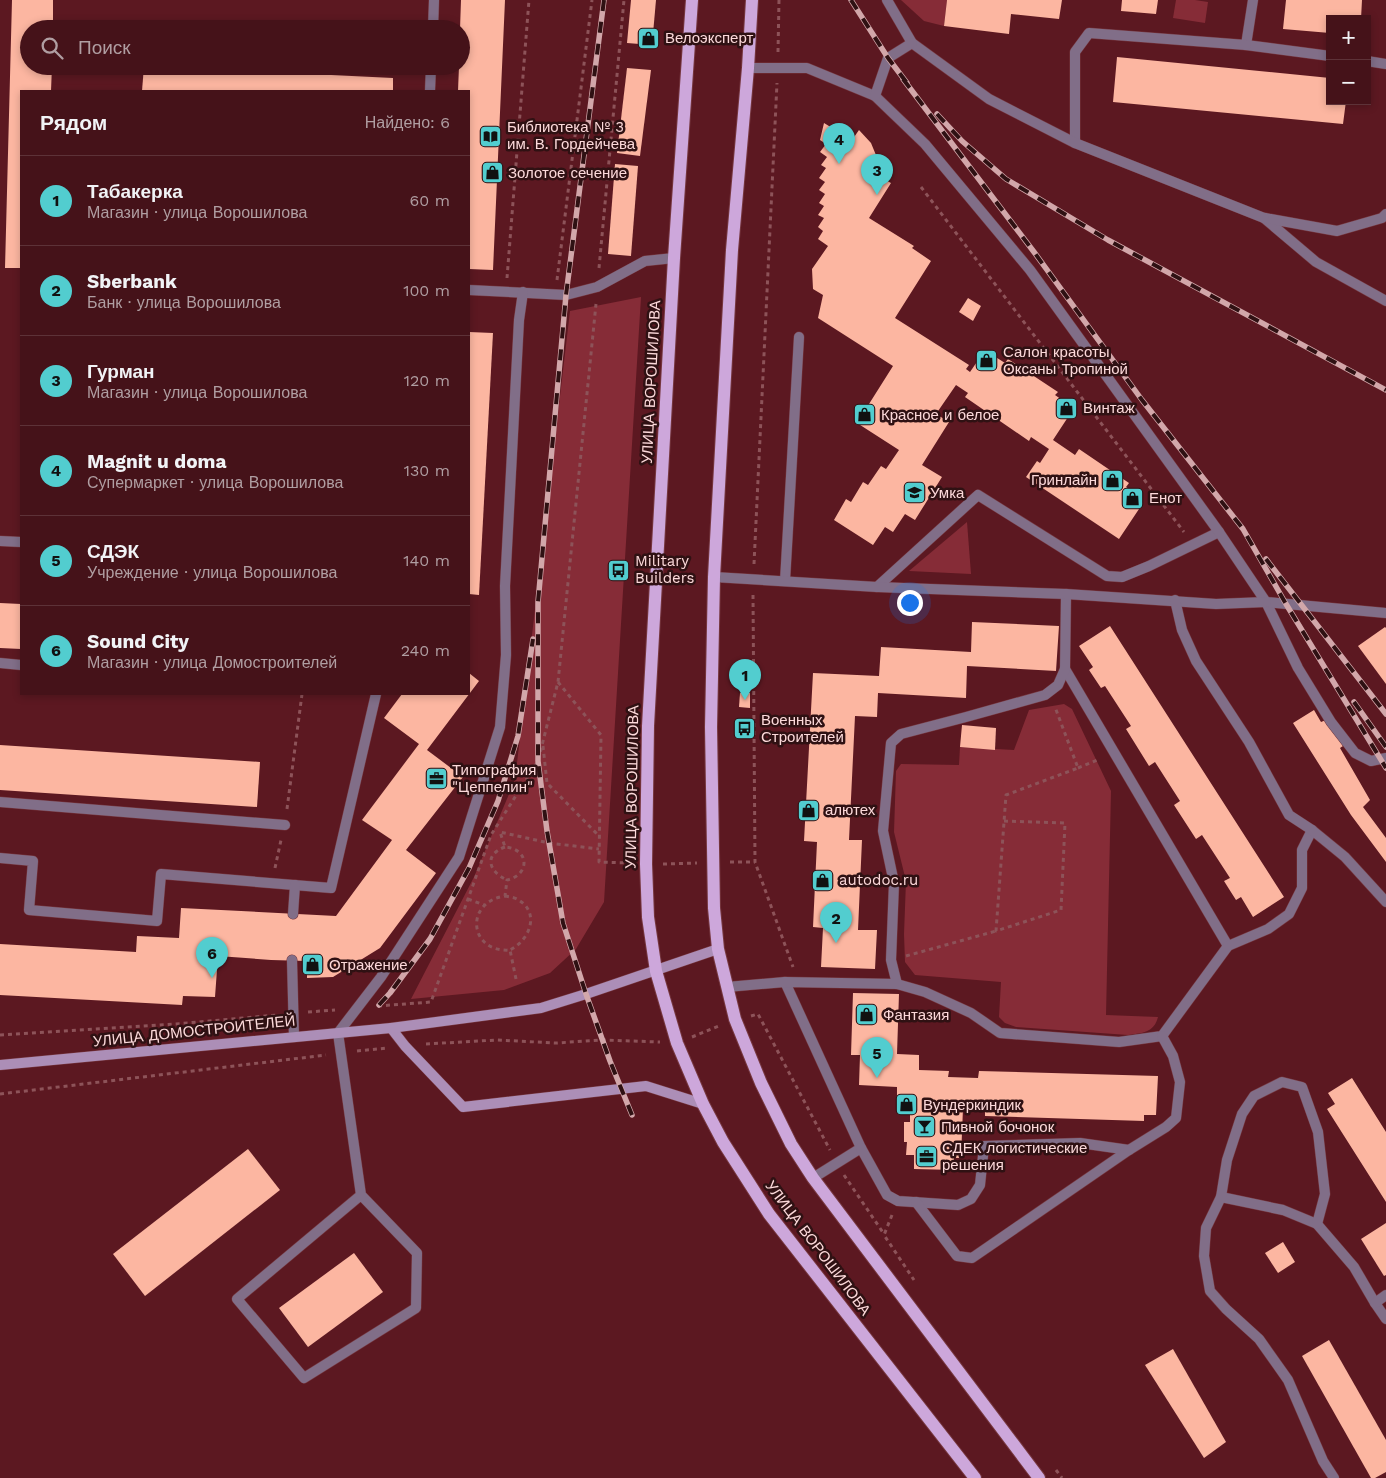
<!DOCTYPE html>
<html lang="ru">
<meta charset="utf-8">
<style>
body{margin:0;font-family:"Work Sans",sans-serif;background:#4f2026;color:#f1f3f6}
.controls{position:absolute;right:15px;top:15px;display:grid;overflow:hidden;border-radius:0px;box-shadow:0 2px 8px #0003}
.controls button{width:45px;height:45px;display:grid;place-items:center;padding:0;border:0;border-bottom:1px solid #5d3238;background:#451219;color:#f1f3f6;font:25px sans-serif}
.you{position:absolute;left:909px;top:602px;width:18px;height:18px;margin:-12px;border:4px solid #fff;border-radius:50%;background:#1a73e8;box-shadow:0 0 0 8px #1a73e833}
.badge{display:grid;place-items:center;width:32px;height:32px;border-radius:50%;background:#52cdcf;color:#111;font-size:16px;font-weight:700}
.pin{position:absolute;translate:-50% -41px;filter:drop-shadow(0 1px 2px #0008)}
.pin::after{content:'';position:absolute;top:26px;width:18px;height:15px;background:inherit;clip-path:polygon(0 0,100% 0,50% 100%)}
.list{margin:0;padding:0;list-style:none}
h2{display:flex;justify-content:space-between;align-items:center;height:65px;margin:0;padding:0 20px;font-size:21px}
h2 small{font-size:16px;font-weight:400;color:#b09ea2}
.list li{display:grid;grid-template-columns:32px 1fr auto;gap:15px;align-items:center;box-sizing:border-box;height:90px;padding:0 20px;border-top:1px solid #5d3238}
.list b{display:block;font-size:19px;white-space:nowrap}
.list p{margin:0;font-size:16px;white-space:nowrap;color:#b09ea2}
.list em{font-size:16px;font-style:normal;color:#b09ea2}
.icon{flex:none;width:28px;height:28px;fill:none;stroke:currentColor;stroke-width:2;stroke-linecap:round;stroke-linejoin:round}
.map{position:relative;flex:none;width:1386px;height:1478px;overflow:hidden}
.search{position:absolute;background:#451219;box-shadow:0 2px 8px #0003;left:20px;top:20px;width:450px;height:55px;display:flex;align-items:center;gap:12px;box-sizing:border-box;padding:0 18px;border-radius:28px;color:#b09ea2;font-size:19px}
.panel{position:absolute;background:#451219;box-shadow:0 2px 8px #0003;left:20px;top:90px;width:450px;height:605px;border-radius:0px}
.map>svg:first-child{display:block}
.green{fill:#862c37}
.building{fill:#fcb6a1}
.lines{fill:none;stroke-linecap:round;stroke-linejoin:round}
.lane-casing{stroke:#76373f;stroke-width:11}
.street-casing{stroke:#76373f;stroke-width:11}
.secondary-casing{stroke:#76373f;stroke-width:11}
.primary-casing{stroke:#76373f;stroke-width:14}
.path{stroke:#8d5359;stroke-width:3;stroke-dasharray:4 4;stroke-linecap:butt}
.lane{stroke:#816e88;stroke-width:10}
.street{stroke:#816e88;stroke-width:10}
.secondary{stroke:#ac8eb7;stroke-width:10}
.primary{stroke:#cda7db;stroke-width:12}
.rail-casing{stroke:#d2a7aa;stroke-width:5.5}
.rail{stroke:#2f1113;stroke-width:4;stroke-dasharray:11;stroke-linecap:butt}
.labels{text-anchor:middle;stroke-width:5;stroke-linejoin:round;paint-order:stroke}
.poi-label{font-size:15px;fill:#fcd9da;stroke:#2f1113;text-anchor:start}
.street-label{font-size:15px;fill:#fcd9da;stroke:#2f1113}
</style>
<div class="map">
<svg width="1386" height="1478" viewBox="0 0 1386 1478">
<rect width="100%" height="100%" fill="#5c1821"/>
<!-- green -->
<g class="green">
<path d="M901,0H947L944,26L924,21Z"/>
<path d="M1176,0H1195L1208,2L1205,23L1173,18Z"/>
<path d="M641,297L604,902L576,949L550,973L504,990L411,999L474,877L515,780L570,311Z"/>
<path d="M967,522L971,574L909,571Z"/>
<path d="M1064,704L1072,709L1111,791L1106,1015L1158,1017C1154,1033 1142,1033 1128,1035L1016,1027L1005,1023L999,1017L1001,982L915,975L905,962L904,934L906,881L894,832L896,771L901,764L959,765L960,747L1014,750L1029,710Z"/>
</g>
<!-- building -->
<g class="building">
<path d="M12,0H53V29H29V66H52L51,91H21V268H5Z"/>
<path d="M461,0H505L493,270L469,269V91H458L459,66H461L460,29Z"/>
<path d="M631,0H656L652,45L627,43Z"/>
<path d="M947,0H1062L1059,19L1011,14L1009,34L944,26Z"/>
<path d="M1122,0H1158L1156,14L1121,11Z"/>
<path d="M1286,0H1362L1361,19H1330V33L1283,29Z"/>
<path d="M1117,57L1330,78V101H1346L1343,124L1113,102Z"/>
<path d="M144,66L393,78V91H142Z"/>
<path d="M627,68L651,70L640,156L617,153Z"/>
<path d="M824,123L852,140L859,130L871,143L878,160V176L891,183L869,218L914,246L912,248L931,261L895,318L969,365L966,369L970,372L983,353L992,360L994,356L1005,363L1008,359L1058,392L1055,395L1065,402L1063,405L1072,411L1053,440L1075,455L1079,449L1129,483L1126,487L1135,493L1133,497L1143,503L1119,539L1026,477L1037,461L1040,463L1049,449L1031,437L1029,441L965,397L968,393L956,385L936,414L949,422L922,465L942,477L915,520L905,514L893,532L885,527L873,545L834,520L846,499L851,502L863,482L868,485L881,466L886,469L899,450L857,423L893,366L818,318L823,295L813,289L812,269L828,246L818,239L823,231L818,227L824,218L818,215L824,206L819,203L825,194L819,190L825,182L819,178L826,168L821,165L827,157L820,152L826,144L820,140Z"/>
<path d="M615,164L638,166L631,256L608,254Z"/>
<path d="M968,298L981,306L973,321L959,312Z"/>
<path d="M469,332L493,333L479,595L469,594Z"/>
<path d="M0,603L21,604V649L0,648Z"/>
<path d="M972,622L1059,626L1056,671L967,666L966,698L878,693L877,717L855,716L849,840H862L858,930H877L875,969L821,967L823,928L813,927L817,842L804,841L813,673L879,676L881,647L971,652Z"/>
<path d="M1110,626L1284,897L1253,917L1241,897L1236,900L1229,889L1224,881L1230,878L1202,835L1196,839L1174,805L1180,801L1155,762L1149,766L1126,729L1131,726L1105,686L1101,688L1089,670L1093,667L1079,646Z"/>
<path d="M1385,627L1386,628V684L1358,646Z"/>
<path d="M469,673L479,681L427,750L463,777L406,850L436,873L380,948L333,977L307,978V961L271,960L218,956L215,997L183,996L182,1005L0,995V944L136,952L137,936L179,938L181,908L336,916L392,840L362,820L419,744L384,718L402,694H469Z"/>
<path d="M740,693H750V708L739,707Z"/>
<path d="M1314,710L1321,722L1326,720L1343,746L1340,748L1370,800L1363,807L1386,838V862L1351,815L1293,723Z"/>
<path d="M962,725L996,728L995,750L960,747Z"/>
<path d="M0,745L260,762L257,807L0,790Z"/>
<path d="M853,993L899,994L897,1054L919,1055V1070L949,1071L948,1077L978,1078L979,1071L1158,1076L1156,1115H1144V1121L985,1116V1109L963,1108L961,1158H954V1170L914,1169V1155H906L907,1142H904V1122H910V1103L897,1102V1087L859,1085L860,1055H851Z"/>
<path d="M1352,1078L1386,1132V1202L1327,1109L1335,1104L1328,1093Z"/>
<path d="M248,1149L280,1190L145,1296L113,1254Z"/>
<path d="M1386,1223V1275L1384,1276L1361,1239Z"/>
<path d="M1283,1242L1295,1262L1278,1273L1265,1253Z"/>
<path d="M354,1253L383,1292L308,1347L279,1308Z"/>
<path d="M1329,1340L1386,1440V1472L1375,1478H1371L1302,1356Z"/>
<path d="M1173,1349L1226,1442L1204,1458L1145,1365Z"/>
</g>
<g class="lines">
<defs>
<g id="lane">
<path d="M1253,0L1246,45L1330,56"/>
<path d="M433,29L434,0"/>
<path d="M1367,61L1386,64"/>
<path d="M430,91L431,66"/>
<path d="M1075,143V52L1089,33L1246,45"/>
<path d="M1264,218L1316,262L1386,301"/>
<path d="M1265,218L1337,231L1382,218L1386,214"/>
<path d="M469,290L566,295L597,287L645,261L674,258"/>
<path d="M0,541L21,542"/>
<path d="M785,581L799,337"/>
<path d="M877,587L978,495L1107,576L1122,577L1149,566L1219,532"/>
<path d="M1266,602L1298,668L1331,722L1355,753L1371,761L1386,758"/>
<path d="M0,663L21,665"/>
<path d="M1065,669L1228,946"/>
<path d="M0,802L285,825"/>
<path d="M0,858L33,861L29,910L157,921L161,874L331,888L376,694"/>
<path d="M293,914L295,885"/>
<path d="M292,960L294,1037"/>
<path d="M785,982L861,1148L813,1178"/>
<path d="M897,984L891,960L894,883L883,831L891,743L901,734L966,717L1045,695L1058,685L1065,669L1066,594"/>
<path d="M727,987L785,982L897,984L925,992L971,1013L1000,1033L1119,1042L1162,1036L1228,946L1268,929L1289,914L1302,888V850L1312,830"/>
<path d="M861,1148L887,1195L898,1201L958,1205L971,1199L980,1185L984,1146L1080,1143L1129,1150"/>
<path d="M361,1195L237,1299L304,1378L416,1308L417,1253L361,1195L338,1033L381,977L459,857L500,727L506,655L505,586L519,320L523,292"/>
<path d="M1221,1197L1283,1210L1317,1224L1354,1267L1375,1303L1386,1319"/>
<path d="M916,1202L957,1256L972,1258L1129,1150L1166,1127L1176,1118L1180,1082L1173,1056L1162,1036"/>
<path d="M1317,1224L1325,1194L1318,1132L1302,1087L1282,1082L1254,1096L1242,1114L1227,1160L1221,1197L1206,1228L1204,1256L1210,1291L1226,1309L1259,1339L1288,1380L1323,1461L1334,1478"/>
<path d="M1375,1303L1386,1295"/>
</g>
<g id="street">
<path d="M887,0L912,43L989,99L1075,143L1264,218"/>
<path d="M748,68H807L875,96L925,144L1030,270L1219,532L1266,602L1386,613"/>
<path d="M875,96L888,58L912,43"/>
<path d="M714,577L877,587L1066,594L1216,604L1266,602"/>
<path d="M1175,600L1182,630L1196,661L1249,742L1289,815L1312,830L1345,857L1386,902"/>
</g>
<g id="secondary">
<path d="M391,1028L405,1046L463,1107L646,1086L703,1104"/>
<path d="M0,1065L391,1028L541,1008L586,994L718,949"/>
</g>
<g id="primary">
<path d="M692,0L674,258L648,726L646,864L648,917L656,971L677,1043L703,1104L723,1142L769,1214L975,1478"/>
<path d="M752,0L748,68L732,250L714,577L711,727L714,908L718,949L735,1019L761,1083L791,1144L813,1178L1039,1478"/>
</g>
</defs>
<!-- lane casing -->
<use href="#lane" class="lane-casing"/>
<!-- street casing -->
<use href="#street" class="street-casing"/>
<!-- secondary casing -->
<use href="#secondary" class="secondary-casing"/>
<!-- primary casing -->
<use href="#primary" class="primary-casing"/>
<!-- path -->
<g class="path">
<path d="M778,52L779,0"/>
<path d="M921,187L1184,532"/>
<path d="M599,268L624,0"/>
<path d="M507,278L529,0"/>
<path d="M557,280L592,0"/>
<path d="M754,564L777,83"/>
<path d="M753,595L755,862L793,967"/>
<path d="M558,682L601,735L599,862L629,863"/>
<path d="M543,746L547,783L599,836"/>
<path d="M1078,768L1100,759"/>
<path d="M287,809L302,694"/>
<path d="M1004,821L1065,823L1061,910L996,931L1006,795L1078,768L1055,707"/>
<path d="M505,847C483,855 489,872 507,880"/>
<path d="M730,862H755"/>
<path d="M663,864L697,863"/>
<path d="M275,868L281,840"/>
<path d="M505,896C509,897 513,897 517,899C541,912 530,940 510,950"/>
<path d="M468,899L484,905"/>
<path d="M906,956L996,931"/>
<path d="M516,979L510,950C469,953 464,902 505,896L507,880C530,875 530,849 505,847L500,832L549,843L599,849"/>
<path d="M378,1006L431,1002L491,835L538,761L558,682L596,304"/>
<path d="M308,1012L335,1010"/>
<path d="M751,1016L758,1014L830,1150"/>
<path d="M0,1035L176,1024L277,1015"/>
<path d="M692,1037L719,1026"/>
<path d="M426,1044L497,1040L556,1043L603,1040L660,1042"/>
<path d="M357,1051L388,1048"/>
<path d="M0,1094L326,1055"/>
<path d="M844,1175L884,1234"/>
<path d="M892,1215L884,1235L914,1280"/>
<path d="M1056,1470L1062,1478"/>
</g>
<!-- lane -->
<use href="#lane" class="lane"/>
<!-- street -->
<use href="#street" class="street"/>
<!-- secondary -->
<use href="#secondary" class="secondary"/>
<!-- primary -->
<use href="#primary" class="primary"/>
<defs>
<g id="rail">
<path d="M604,0L566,295L538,602V761L547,831L563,923L586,994L610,1061L632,1115"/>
<path d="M851,0L888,58L907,83"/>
<path d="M903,79L1034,252L1142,400L1243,529L1286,604L1386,768"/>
<path d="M937,114L962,141L1006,179L1108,240L1386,390"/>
<path d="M1266,559L1386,714"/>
<path d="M1354,702L1386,747"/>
<path d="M379,1005L390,993L430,939L469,868L498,801L518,736L533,639"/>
</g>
</defs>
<!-- rail casing -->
<use href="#rail" class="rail-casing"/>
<!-- rail -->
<use href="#rail" class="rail"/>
</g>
<!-- icons -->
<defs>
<symbol id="shop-square" viewBox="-11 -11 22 22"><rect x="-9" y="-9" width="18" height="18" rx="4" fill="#52cdcf" stroke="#2f1113"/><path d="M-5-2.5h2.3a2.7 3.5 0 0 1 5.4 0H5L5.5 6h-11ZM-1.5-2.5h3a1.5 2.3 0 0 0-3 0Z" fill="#111"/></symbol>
<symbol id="library-square" viewBox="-11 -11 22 22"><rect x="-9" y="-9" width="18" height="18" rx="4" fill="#52cdcf" stroke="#2f1113"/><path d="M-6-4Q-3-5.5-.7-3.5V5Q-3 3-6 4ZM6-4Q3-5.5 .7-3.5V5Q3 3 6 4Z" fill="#111"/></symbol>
<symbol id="school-square" viewBox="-11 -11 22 22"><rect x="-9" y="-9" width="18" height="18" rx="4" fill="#52cdcf" stroke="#2f1113"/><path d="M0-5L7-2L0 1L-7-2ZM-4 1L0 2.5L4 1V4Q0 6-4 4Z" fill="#111"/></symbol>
<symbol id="bus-square" viewBox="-11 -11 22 22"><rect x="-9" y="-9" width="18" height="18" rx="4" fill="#52cdcf" stroke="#2f1113"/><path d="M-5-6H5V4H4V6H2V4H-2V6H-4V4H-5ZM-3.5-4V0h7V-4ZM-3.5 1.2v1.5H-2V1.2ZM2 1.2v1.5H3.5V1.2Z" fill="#111"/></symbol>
<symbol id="office-square" viewBox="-11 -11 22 22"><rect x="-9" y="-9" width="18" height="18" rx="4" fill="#52cdcf" stroke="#2f1113"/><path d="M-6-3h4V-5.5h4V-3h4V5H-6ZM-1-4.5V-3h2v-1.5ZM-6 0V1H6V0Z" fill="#111"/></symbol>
<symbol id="bar-square" viewBox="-11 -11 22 22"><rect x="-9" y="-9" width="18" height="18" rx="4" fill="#52cdcf" stroke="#2f1113"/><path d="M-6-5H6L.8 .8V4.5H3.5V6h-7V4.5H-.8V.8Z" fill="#111"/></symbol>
</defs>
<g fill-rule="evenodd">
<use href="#shop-square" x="636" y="26" width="25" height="25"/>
<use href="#library-square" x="478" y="124" width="25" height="25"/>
<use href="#shop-square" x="480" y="160" width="25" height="25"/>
<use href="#shop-square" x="974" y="348" width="25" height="25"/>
<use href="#shop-square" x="1054" y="396" width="25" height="25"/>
<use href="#shop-square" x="852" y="402" width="25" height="25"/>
<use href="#shop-square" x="1100" y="468" width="25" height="25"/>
<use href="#school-square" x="902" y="480" width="25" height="25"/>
<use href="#shop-square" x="1120" y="486" width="25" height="25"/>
<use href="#bus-square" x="606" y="558" width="25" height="25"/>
<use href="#bus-square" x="732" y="716" width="25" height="25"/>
<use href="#office-square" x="424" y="766" width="25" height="25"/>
<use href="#shop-square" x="796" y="798" width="25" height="25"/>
<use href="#shop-square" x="810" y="868" width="25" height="25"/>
<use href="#shop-square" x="300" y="952" width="25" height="25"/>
<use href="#shop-square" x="854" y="1002" width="25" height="25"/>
<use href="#shop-square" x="894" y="1092" width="25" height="25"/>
<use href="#bar-square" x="912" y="1114" width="25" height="25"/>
<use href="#office-square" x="914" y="1144" width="25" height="25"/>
</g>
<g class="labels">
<!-- poi labels -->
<g class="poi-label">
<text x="665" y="43">Велоэксперт</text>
<text x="507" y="132">Библиотека № 3<tspan x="507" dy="17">им. В. Гордейчева</tspan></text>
<text x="508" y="178">Золотое сечение</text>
<text x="1003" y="357">Салон красоты<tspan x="1003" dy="17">Оксаны Тропиной</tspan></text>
<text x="1083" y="413">Винтаж</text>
<text x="881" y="420">Красное и белое</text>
<text x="1097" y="485" text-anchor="end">Гринлайн</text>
<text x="930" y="498">Умка</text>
<text x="1149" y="503">Енот</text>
<text x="635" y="566">Military<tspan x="635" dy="17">Builders</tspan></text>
<text x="761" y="725">Военных<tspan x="761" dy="17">Строителей</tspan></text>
<text x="452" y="775">Типография<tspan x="452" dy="17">"Цеппелин"</tspan></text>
<text x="825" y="815">алютех</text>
<text x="839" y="885">autodoc.ru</text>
<text x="329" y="970">Отражение</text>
<text x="883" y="1020">Фантазия</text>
<text x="923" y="1110">Вундеркиндик</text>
<text x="941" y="1132">Пивной бочонок</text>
<text x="942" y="1153">СДЕК логистические<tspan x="942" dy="17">решения</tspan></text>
</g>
<!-- street labels -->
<g class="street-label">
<text transform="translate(651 382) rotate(-87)" y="5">УЛИЦА ВОРОШИЛОВА</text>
<text transform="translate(632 787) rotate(-89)" y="5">УЛИЦА ВОРОШИЛОВА</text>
<text transform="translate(194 1031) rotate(-6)" y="5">УЛИЦА ДОМОСТРОИТЕЛЕЙ</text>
<text transform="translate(818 1248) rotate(53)" y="5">УЛИЦА ВОРОШИЛОВА</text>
</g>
</g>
</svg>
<div class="controls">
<button>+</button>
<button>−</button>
</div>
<div class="you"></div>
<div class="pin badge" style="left:745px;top:700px">1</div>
<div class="pin badge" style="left:836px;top:943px">2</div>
<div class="pin badge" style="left:877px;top:195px">3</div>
<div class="pin badge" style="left:839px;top:164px">4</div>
<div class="pin badge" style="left:877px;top:1078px">5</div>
<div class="pin badge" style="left:212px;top:978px">6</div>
<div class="search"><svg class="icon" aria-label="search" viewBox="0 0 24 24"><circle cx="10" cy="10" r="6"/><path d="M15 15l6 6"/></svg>Поиск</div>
<section class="panel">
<h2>Рядом<small>Найдено: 6</small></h2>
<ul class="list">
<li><span class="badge">1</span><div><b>Табакерка</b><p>Магазин · улица Ворошилова</p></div><em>60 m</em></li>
<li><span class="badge">2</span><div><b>Sberbank</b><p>Банк · улица Ворошилова</p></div><em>100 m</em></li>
<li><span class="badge">3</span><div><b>Гурман</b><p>Магазин · улица Ворошилова</p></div><em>120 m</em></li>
<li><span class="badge">4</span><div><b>Magnit u doma</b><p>Супермаркет · улица Ворошилова</p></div><em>130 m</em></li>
<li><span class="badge">5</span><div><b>СДЭК</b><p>Учреждение · улица Ворошилова</p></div><em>140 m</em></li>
<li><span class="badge">6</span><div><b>Sound City</b><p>Магазин · улица Домостроителей</p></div><em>240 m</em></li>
</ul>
</section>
</div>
